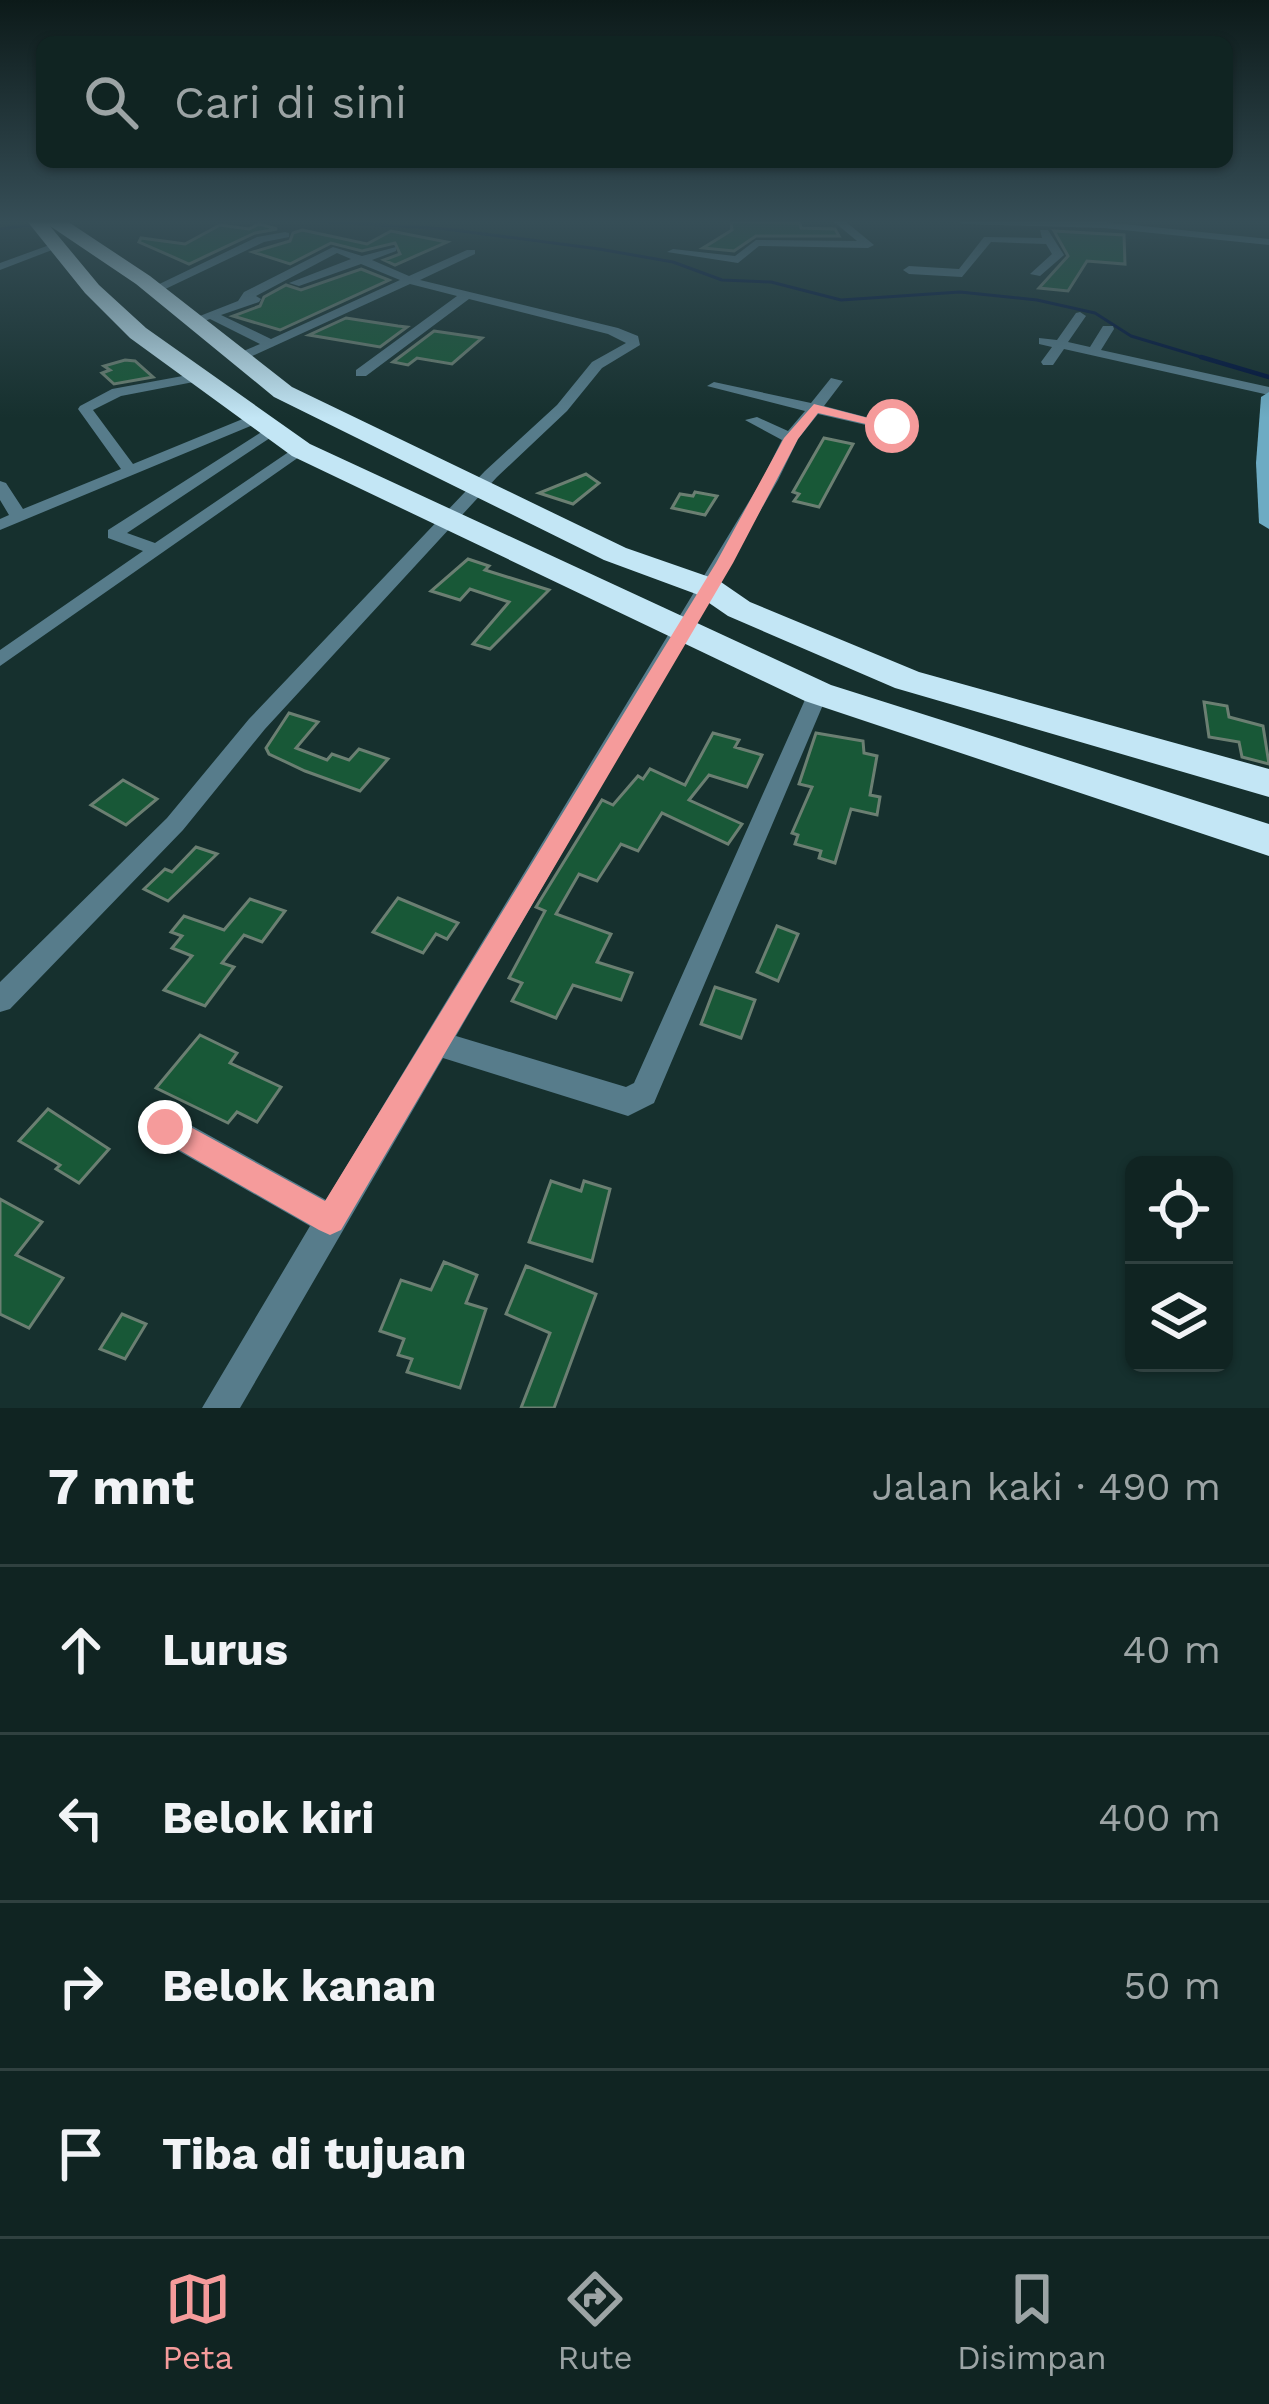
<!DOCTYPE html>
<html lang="id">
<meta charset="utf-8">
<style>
body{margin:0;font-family:"Work Sans",sans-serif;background:#1e302f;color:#f1f3f6}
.controls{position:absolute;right:36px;bottom:36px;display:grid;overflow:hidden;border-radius:18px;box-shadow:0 3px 9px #0004}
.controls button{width:108px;height:108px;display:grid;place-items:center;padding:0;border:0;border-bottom:3px solid #304140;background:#102422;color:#f1f3f6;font:60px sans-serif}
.stop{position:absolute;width:36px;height:36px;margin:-27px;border:9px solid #f59b9b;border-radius:50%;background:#fff}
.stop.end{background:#f59b9b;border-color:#fff;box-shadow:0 3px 12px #0008}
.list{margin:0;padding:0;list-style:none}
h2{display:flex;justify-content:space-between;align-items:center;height:156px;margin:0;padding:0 48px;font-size:51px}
h2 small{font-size:39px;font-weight:400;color:#9ca4a5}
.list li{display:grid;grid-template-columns:78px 1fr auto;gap:36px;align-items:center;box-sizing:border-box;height:168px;padding:0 48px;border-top:3px solid #304140}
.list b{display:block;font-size:45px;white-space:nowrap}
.list em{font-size:39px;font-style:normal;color:#9ca4a5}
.icon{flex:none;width:66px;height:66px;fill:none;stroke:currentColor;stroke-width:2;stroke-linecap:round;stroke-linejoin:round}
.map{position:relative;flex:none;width:1269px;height:1408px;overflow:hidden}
.search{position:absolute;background:#102422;box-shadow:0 3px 9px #0004;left:36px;right:36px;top:36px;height:132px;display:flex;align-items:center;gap:30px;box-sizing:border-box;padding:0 42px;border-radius:18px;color:#9ca4a5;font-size:45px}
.sheet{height:828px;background:#102422}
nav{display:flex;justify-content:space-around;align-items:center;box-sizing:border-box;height:168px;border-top:3px solid #304140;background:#102422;font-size:33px;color:#9ca4a5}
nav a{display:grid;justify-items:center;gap:6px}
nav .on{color:#f59b9b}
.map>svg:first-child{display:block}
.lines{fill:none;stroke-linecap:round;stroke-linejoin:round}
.stream-far1{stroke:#00143d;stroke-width:3}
.stream{stroke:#00143d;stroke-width:4.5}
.building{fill:#185837;stroke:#6b7f72;stroke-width:3}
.street{fill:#577c8b;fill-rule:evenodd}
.secondary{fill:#6dabc3;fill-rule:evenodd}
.highway{fill:#c3e6f5;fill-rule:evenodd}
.route{fill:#f59b9b}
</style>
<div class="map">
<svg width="1269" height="1408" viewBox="0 0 1269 1408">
<rect width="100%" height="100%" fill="#16302e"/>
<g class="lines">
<!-- stream-far1 -->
<g class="stream-far1">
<path d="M317,221L446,229L599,249L673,262L722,280L771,282L841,300L960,292L1037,300L1095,313L1131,336L1211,360"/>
<path d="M0,229L38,224"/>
</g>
<!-- stream -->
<path class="stream" d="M1201,357L1269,377"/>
</g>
<!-- building -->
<g class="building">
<path d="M731,222L800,223L801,228L835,229L839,236H756L734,251L703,248L732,230Z"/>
<path d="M259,224L277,229L255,233L189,264L139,242L141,238L185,244L220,225L249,229Z"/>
<path d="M302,230L367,244L391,231L447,242L395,265L384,260L400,254L395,243L362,251L331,243L290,264L253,252L290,241L293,233Z"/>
<path d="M1054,231L1124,235L1125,264L1087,261L1068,291L1039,288L1068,256Z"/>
<path d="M361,269L389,280L280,330L233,316L260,306L264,297L286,285L301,290Z"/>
<path d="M346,318L398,326L407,327L380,347L309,335Z"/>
<path d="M434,331L482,338L452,364L417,358L408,365L393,362Z"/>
<path d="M125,360L135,361L153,377L114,384L102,373L110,370L104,366Z"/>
<path d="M824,438L853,444L819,507L794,501L799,494L793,492Z"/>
<path d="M586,474L599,483L573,504L539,493Z"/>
<path d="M695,492L717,496L705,515L672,508L680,494L693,496Z"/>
<path d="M468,559L489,566L485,570L549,590L490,649L473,644L509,602L470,589L460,600L431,591Z"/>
<path d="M1204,702L1227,706L1229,717L1263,726L1269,764L1242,757L1239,742L1209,737Z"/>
<path d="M289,713L318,722L296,748L327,760L332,754L349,760L359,749L388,759L360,791L305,771L269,754L266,748Z"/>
<path d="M713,733L739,740L735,747L762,755L747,787L709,775L689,800L742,824L728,844L662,813L638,851L621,844L597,881L579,874L556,914L611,934L597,962L632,973L621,1000L573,985L556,1018L512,1001L522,983L509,978L545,911L536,907L602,800L613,805L638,776L643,779L650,769L685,785Z"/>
<path d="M816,733L863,741L864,753L877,756L870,795L880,797L877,815L851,809L835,863L819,858L821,851L795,844L798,835L792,833L812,787L799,784Z"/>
<path d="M123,780L157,799L126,825L91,805Z"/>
<path d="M196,847L217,854L168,901L144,889L165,869L172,872Z"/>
<path d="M398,898L458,923L447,939L436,934L423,953L373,932Z"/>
<path d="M250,899L285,911L262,942L244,935L222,963L234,967L205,1006L164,990L192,956L172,948L182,936L171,932L184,916L224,930Z"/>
<path d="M777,926L798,934L778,981L757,972Z"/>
<path d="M715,987L755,1000L741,1038L701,1024Z"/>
<path d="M200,1035L237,1053L230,1063L281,1087L257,1122L237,1112L228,1123L156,1088Z"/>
<path d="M48,1109L109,1149L79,1183L56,1169L60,1165L19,1141Z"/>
<path d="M551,1181L581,1191L584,1181L610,1189L592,1261L529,1242Z"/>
<path d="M0,1199L42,1222L16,1255L63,1278L29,1328L0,1314Z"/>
<path d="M444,1262L477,1275L466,1303L486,1309L460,1388L407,1372L412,1359L398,1355L404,1339L380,1331L401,1280L431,1290Z"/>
<path d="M526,1266L596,1294L554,1408H521L550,1333L506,1314Z"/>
<path d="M122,1314L146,1324L125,1359L100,1349Z"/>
</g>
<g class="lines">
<!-- street -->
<g class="street">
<path d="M833,221H845L874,245L868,248L759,246L738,263L667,252L673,249L735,256L756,240L857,241Z"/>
<path d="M957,221L1104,222L1269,239V245L1104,228L962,224Z"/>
<path d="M1040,230H1048L1064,255L1040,276L1030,274L1052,254L1046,244L991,242L962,277L909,274L903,270L909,266L959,269L984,237L1042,238Z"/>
<path d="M285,232L289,233V237L264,242L159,292L149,289L257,237Z"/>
<path d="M55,243L65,245L0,270V263Z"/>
<path d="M333,247L362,256L396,247V251L372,260L409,276L467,250H475V254L420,280L618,328L638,336L640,345L602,368L567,411L497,477L265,729L183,830L10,1009L0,1012V982L167,818L249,719L485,471L557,405L592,362L626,343L608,334L469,299L366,376H356V370L457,296L410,284L239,362L234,361V355L260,344L210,319L193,325L187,321L238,301L244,292ZM337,253L351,259L289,283L299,286L361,264L400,280L271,339L221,315L259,302L261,299L256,296Z"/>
<path d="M1080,312L1086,316L1068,342L1090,347L1103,326H1113L1114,329L1101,350L1269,387V395L1064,349L1053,365H1043L1041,362L1052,347L1039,344V338L1057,340L1076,313Z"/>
<path d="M199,373L204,374V380L121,396L93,410L133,464L250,416H260V422L0,530V519L9,515L0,500V481L6,483L23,509L121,469L78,409L80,406L112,389Z"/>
<path d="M831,378L843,381L824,406L900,426L892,431L818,414L798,439L778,480L456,1036L626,1087L634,1083L808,693L811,688H825L828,693L654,1103L628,1116L443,1058L240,1408H202L310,1226L154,1137L150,1127L154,1117L165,1112L176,1117L326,1200L762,480L782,440L745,420L757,417L788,431L805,411L707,386L714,382L811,403Z"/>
<path d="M271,426L276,428V434L127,533L155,543L296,447H306L309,450L0,666V650L143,551L108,538V530Z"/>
</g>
<!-- secondary -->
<path class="secondary" d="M1269,392V529L1259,523L1256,463L1261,397Z"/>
<!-- highway -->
<path class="highway" d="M27,221H67L150,276L292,387L626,548L718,580L750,602L919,672L1269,769V797L895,688L728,616L696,594L604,560L274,397L136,284L50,226L99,285L146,328L310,444L831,685L1269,824V856L805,701L292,456L130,338L85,293Z"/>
</g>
<!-- sky -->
<linearGradient id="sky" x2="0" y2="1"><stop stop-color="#0c1a19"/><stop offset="0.53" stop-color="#364e57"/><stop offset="1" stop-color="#364e57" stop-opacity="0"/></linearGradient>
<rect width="1269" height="418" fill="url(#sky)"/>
<!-- route -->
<path class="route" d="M814,404L899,426L892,430L818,413L798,439L733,563L341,1230L330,1235L319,1230L155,1136L151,1127L155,1117L165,1113L325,1201L716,563L784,438Z"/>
</svg>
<div class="controls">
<button><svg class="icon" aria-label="locate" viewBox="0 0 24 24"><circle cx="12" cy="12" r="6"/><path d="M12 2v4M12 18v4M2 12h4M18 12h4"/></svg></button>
<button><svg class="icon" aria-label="layers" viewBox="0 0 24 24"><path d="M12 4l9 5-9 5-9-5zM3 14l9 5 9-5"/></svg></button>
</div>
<div class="stop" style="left:892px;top:426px"></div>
<div class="stop end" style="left:165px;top:1127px"></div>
<div class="search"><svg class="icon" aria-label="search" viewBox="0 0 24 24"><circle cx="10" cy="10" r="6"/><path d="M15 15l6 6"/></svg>Cari di sini</div>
</div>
<section class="sheet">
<h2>7 mnt<small>Jalan kaki · 490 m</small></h2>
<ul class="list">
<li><svg class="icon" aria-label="ahead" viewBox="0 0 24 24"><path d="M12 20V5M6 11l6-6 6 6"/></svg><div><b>Lurus</b></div><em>40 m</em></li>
<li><svg class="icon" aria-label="left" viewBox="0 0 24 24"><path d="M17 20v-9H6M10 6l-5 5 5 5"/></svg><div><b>Belok kiri</b></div><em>400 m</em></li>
<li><svg class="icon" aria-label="right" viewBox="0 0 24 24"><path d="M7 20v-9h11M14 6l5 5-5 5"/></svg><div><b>Belok kanan</b></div><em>50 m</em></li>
<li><svg class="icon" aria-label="arrive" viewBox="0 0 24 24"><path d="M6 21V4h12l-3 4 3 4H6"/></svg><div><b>Tiba di tujuan</b></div></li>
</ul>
</section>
<nav>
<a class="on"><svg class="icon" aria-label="map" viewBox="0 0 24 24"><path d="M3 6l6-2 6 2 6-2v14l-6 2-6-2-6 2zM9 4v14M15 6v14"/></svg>Peta</a>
<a><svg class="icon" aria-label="directions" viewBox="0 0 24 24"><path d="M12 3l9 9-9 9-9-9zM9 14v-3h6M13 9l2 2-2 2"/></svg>Rute</a>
<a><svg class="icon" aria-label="saved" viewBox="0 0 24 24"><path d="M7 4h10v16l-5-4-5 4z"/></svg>Disimpan</a>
</nav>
